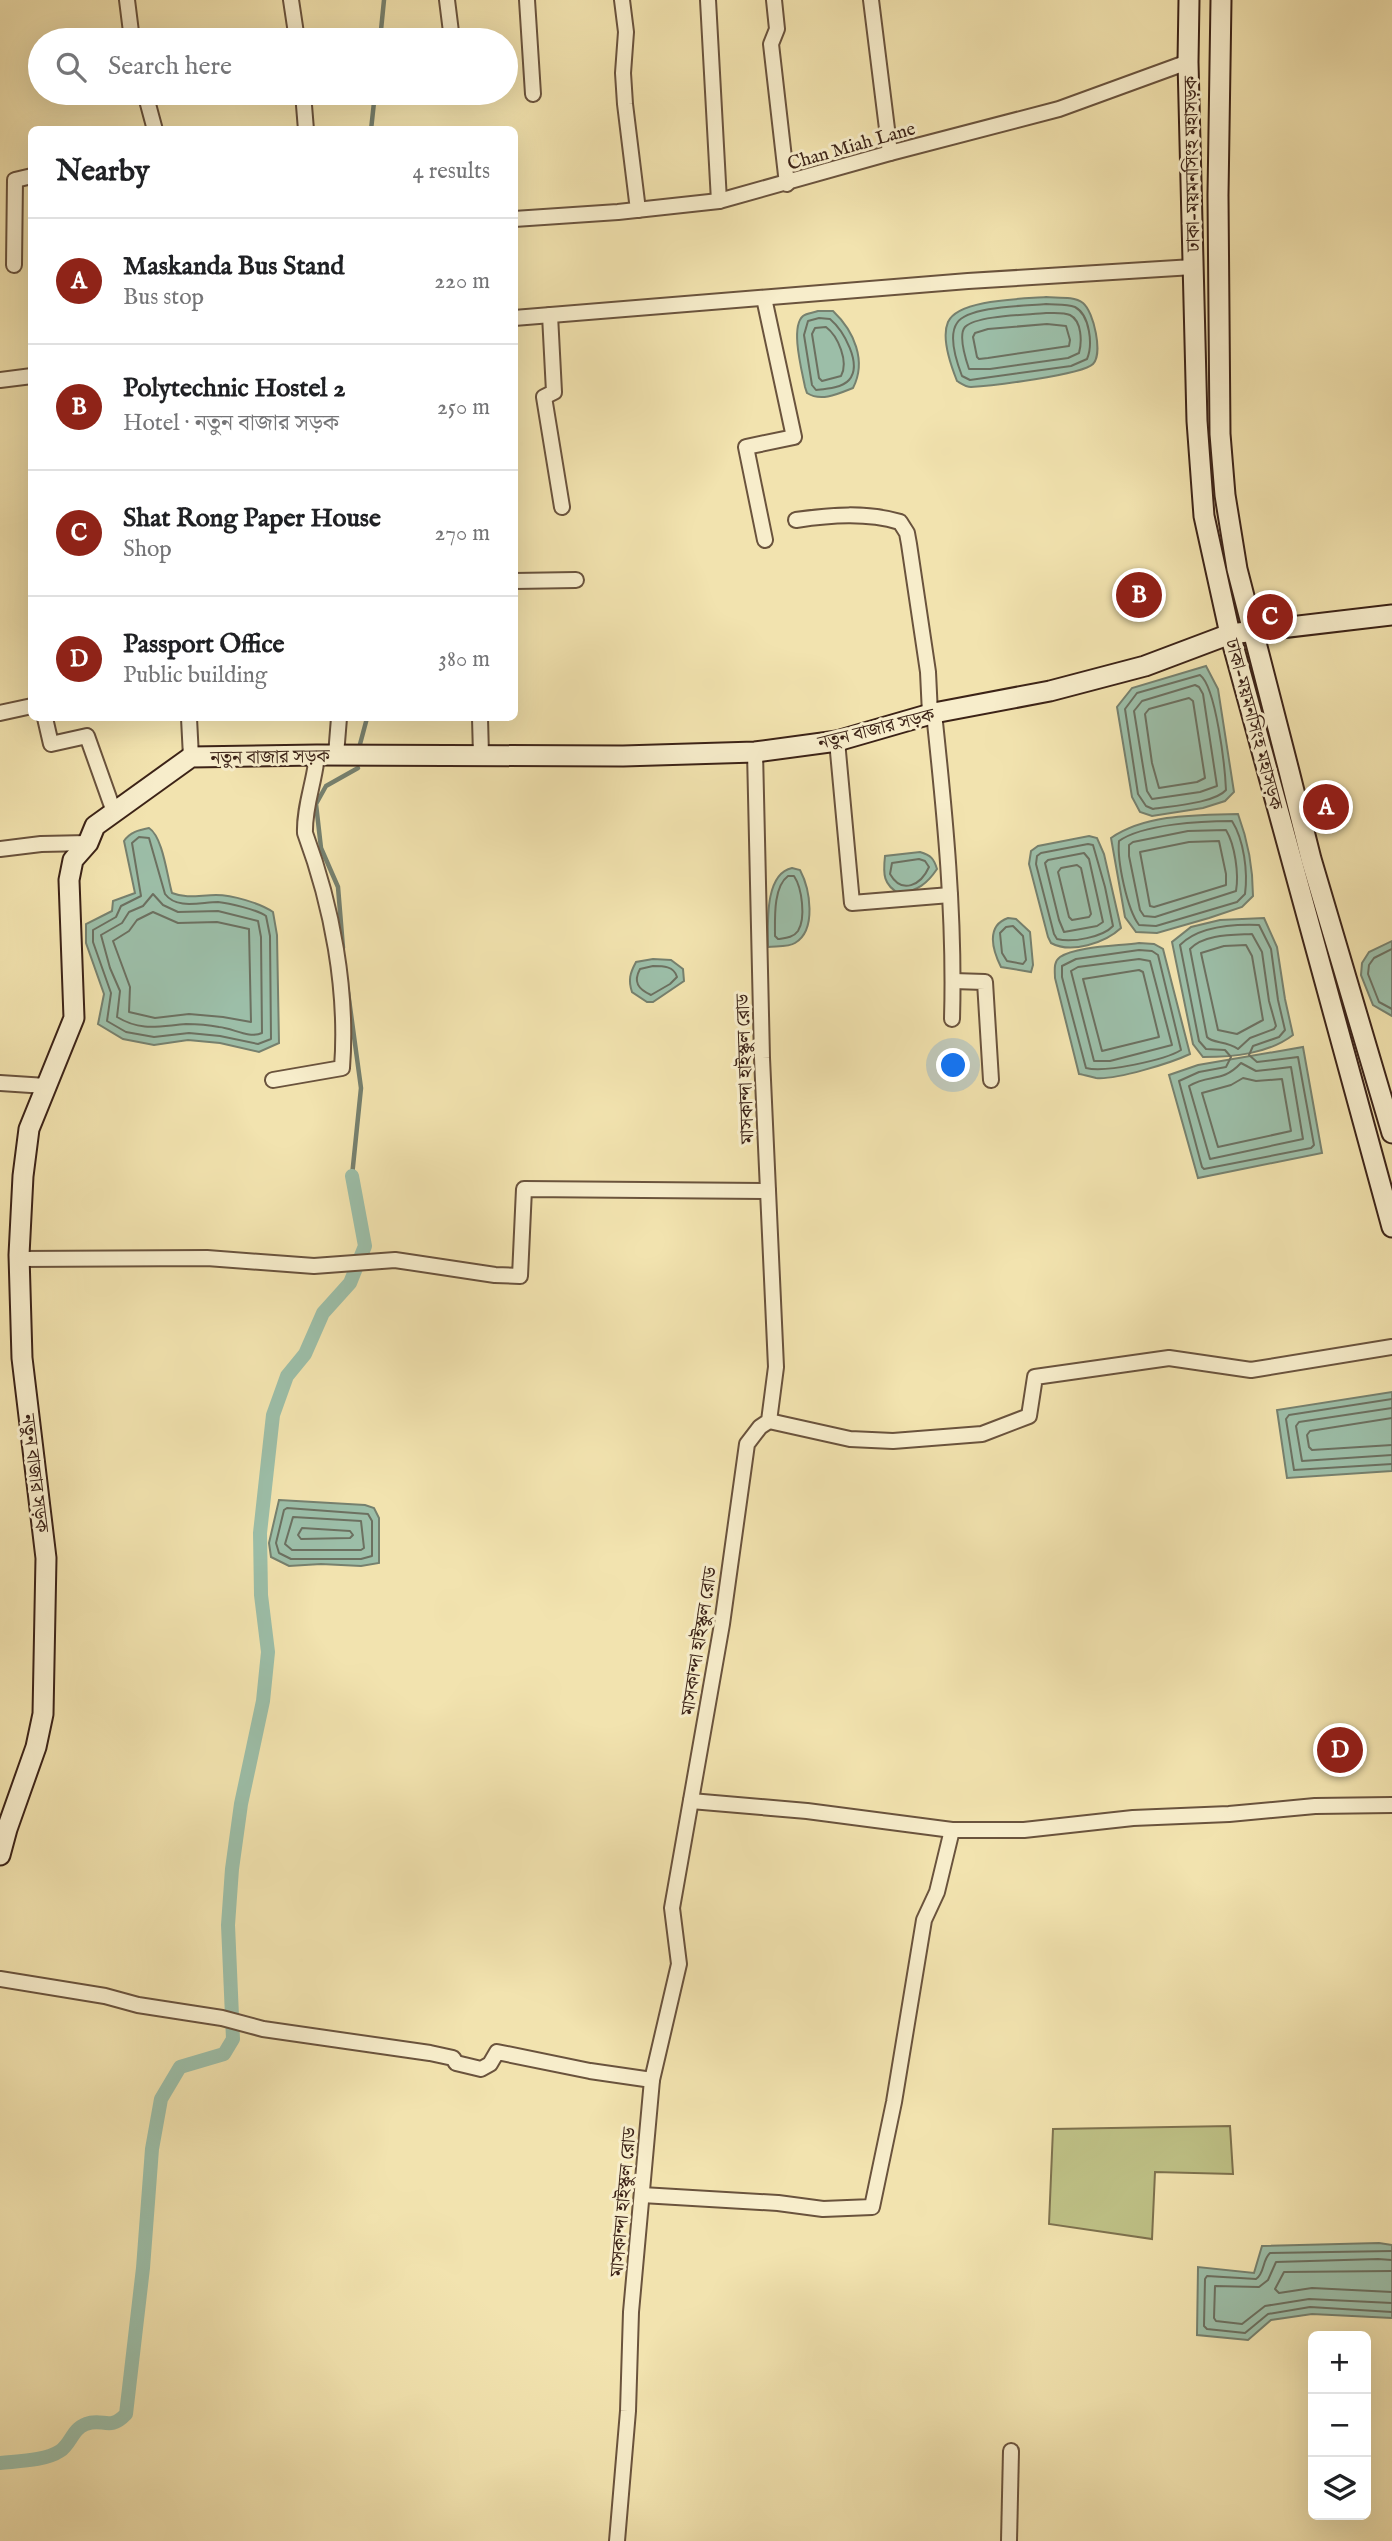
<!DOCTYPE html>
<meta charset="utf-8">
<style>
body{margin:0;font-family:"IM FELL English","Noto Serif Bengali",serif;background:#f2f2f2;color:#202124}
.controls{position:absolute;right:21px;bottom:21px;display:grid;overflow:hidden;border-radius:10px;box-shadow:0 7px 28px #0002}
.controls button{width:63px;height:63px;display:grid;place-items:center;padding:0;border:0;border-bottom:2px solid #e0e0e0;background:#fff;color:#202124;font:35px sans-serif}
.you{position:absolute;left:954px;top:1066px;width:24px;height:24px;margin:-18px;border:5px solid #fff;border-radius:50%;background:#1a73e8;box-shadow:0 0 0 10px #1a73e833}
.badge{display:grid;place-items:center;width:46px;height:46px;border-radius:50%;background:#8f2418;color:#fff;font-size:23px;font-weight:700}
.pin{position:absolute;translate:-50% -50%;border:4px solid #fff;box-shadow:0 2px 7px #0006}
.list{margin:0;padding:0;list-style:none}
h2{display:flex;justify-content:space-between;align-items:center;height:91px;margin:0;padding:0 28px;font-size:30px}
h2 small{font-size:23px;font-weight:400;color:#757577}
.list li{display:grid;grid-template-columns:46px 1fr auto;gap:21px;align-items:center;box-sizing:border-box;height:126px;padding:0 28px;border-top:2px solid #e0e0e0}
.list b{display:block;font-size:26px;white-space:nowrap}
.list p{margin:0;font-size:23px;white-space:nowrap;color:#757577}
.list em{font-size:23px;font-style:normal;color:#757577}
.icon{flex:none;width:38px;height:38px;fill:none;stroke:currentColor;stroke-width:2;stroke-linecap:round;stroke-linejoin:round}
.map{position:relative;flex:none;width:1392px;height:2541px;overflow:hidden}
.search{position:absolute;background:#fff;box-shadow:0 7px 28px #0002;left:28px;top:28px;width:490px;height:77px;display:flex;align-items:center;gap:18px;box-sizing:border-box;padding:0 24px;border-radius:38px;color:#757577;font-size:26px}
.panel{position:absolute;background:#fff;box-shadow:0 7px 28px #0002;left:28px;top:126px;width:490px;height:595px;border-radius:10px}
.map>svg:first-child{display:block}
.green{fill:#bfc287;stroke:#7e724f;stroke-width:2}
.water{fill:#9cbea8;stroke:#76806e;stroke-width:2}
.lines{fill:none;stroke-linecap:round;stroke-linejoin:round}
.shore{stroke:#6c7060;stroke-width:2}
.stream{stroke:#76806e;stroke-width:4.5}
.canal{stroke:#9cbea8;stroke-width:14}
.street-casing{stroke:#6a533d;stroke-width:18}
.secondary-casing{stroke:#3c2317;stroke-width:23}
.street{stroke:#f7edcb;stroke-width:14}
.secondary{stroke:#f7edcb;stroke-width:19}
.labels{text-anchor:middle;stroke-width:6;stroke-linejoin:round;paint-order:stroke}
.street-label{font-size:19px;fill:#3c2317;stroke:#f7edcb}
</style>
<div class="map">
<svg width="1392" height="2541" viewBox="0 0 1392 2541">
<rect width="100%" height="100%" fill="#f2e3af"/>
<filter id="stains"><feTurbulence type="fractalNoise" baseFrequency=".00286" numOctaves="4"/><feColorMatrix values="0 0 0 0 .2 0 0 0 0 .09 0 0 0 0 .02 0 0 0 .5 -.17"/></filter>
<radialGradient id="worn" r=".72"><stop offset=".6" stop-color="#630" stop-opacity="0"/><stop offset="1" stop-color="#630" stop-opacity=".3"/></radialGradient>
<!-- green -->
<path class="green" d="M1230,2126L1233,2174L1155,2172L1152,2239L1049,2224L1053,2129Z"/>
<!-- water -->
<g class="water">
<path d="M1046,297C1057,298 1074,296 1083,303C1094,312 1103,354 1093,364C1082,375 990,386 971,387C966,387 962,384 957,381C951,366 941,338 948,322C958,299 1024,299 1046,297Z"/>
<path d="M818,311H833C854,331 867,361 853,388C838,394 821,402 807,393L805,387C802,371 790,327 803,316C807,313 813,313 818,311Z"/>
<path d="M1206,666L1218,689L1234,792L1225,801L1203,808L1152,816L1140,812L1132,797L1117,707L1132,688Z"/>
<path d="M1238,814C1248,841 1253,867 1253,896L1242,907L1209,918L1157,933L1136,932L1125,917L1111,838C1146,814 1196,815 1238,814Z"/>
<path d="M149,828C163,837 167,876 172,893C187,899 200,895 216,895C232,895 260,903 273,912L277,935L279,1043L259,1052L220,1043L188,1040L154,1045L123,1039L98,1024L104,994L86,943V924L112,911L113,901L135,893L124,841C130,832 139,830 149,828Z"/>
<path d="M1089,836L1097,838L1104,854L1121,928C1105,943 1071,954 1051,943L1048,937L1029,864L1031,851L1038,846Z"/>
<path d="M920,852C931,855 934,859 937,869C927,884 918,890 900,894C883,885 883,874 885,856Z"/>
<path d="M792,868L800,870C810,889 817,930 795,943C789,947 776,946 768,947C768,925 764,874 792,868Z"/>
<path d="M1008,918L1016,919L1030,932L1033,965L1031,972L1001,967C993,951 985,926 1008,918Z"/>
<path d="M1264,918L1277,947L1285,999L1293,1035C1268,1054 1233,1057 1203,1057L1193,1044L1172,942L1191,927L1220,920Z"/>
<path d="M1392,941V1016L1373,1005L1361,975L1362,963L1369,952Z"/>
<path d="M1139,943L1154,944L1163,949L1190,1054C1171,1063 1116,1080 1096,1078C1091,1077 1085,1075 1079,1074L1055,978C1055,971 1053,962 1060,957C1076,946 1119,946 1139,943Z"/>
<path d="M653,959L671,960L683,969L684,981L653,1002H647L632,992C628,980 630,973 636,962Z"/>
<path d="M1303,1047L1322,1153L1198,1178L1169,1075L1198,1065Z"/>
<path d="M1392,1392V1471L1287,1478L1277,1410Z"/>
<path d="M279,1500L365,1505L374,1508L379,1518V1563L361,1566L321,1564L289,1566L271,1557L269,1543Z"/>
<path d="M1379,2243L1392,2245V2318L1312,2314L1271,2320L1248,2340L1197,2335L1198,2267L1254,2273L1262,2246Z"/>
</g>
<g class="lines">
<!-- shore -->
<g class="shore">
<path d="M1046,304C1055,305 1066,304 1075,307C1090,315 1093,345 1087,359L1071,366L991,377L970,380L962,376C957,363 948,336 957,323C968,306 1026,306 1046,304Z"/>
<path d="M1046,313C1053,313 1064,312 1070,315C1082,321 1082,342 1079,353L1068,358L990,369H969C966,360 958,335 965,327C977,315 1029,315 1046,313Z"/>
<path d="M819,318L830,319C843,330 863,364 849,380C842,388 826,389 816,390L812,385L804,335L808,321Z"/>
<path d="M1047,324L1066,326L1070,340L1069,346L988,358L979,359L977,357L973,337L975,333L988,329Z"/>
<path d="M826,327C838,336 849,362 841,376L822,381L819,378L812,334L815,328Z"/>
<path d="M1200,675C1216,687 1225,767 1226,790C1215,803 1172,806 1153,809L1146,806L1138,794L1125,709L1137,693Z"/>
<path d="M1195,685L1199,687L1203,694L1217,786L1200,792L1152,799L1147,791L1134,711L1142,701Z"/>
<path d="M1189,698L1193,701L1205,778L1197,782L1159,788L1152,763L1145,714L1149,709Z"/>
<path d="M1232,821C1244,840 1248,872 1245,894L1237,902L1156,926L1139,925C1127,909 1117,861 1119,841C1143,824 1202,821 1232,821Z"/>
<path d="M1226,830C1235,845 1239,874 1236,891L1155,917L1144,916L1140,910L1129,856V845L1133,842L1188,831Z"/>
<path d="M139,837L149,838L165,894C177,910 201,902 218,902C229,903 258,910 266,916L270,936L271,1039L258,1044L220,1036L189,1033L154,1037L126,1032L107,1021L111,993L93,942V930L116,917L121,906L141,896L132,843Z"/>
<path d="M1219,841L1226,874V885L1154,907L1150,906L1140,852L1189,842Z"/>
<path d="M1088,844L1093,845L1105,887L1113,926C1103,937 1072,943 1057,939L1054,934L1036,864L1037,856L1041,853Z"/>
<path d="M1084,853L1089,859L1103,922L1097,926L1064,932L1059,920L1045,863L1048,860Z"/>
<path d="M919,859L925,861L929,867C921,885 902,895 890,874L892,863Z"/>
<path d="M1077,865L1081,868L1091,914L1089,917L1072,920L1069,917L1058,872L1061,868Z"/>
<path d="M788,876H794C802,888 806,918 798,931C793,938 785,938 778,939L775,936C775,919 773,887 788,876Z"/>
<path d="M153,894L163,905L178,912L218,911L258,921L261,937L262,1033C249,1039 233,1028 219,1027C209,1025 197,1024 186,1024C159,1026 142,1032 117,1017L120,991L110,968L101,935L122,923L129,912L143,906Z"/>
<path d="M153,912L178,923L217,922L249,929L251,1022L223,1017L189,1014L155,1018L129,1012L130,987L113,941L129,931L137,920Z"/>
<path d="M1259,925L1271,949L1278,1000L1285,1030L1279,1037L1253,1046L1249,1055L1257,1062L1298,1057L1314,1145L1311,1148L1204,1169L1202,1167L1179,1081L1199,1072L1226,1067L1231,1057L1225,1050L1206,1049L1199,1041L1180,945C1199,926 1232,924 1259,925Z"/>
<path d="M1013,926L1023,936L1026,960L1023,964L1007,961L1002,953L1000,933L1006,927Z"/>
<path d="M1252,934L1262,952L1269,1001L1276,1026L1274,1029L1250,1038L1238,1049C1226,1040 1213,1044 1207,1037L1190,949C1204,934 1232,935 1252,934Z"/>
<path d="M1246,945L1252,956L1263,1020L1237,1034L1218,1030L1201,953L1224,946Z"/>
<path d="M1392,949L1374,958L1369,965L1368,974L1379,1002L1392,1009"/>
<path d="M1139,950L1152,951L1158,955L1181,1050C1165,1060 1105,1073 1086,1068L1062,977V966L1076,959Z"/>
<path d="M1139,959L1150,961L1172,1045L1110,1061H1094L1071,971L1078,967Z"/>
<path d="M653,966C663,966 674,966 677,977L670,984L651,995C638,989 633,982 640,969Z"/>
<path d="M1139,970L1143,972L1159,1037L1102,1051L1083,979Z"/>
<path d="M1241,1063L1256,1071L1291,1067L1303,1139L1210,1159L1189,1086C1210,1073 1221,1084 1241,1063Z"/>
<path d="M1243,1078L1256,1081L1282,1079L1291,1131L1218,1147L1202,1093L1231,1085Z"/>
<path d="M1392,1399L1289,1415L1286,1419L1294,1470L1392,1464"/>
<path d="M1392,1408L1299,1422L1296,1426L1302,1461L1392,1455"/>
<path d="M1392,1418L1310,1431L1307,1435L1309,1447L1312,1450L1392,1445"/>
<path d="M287,1508L368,1514L372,1521V1556L361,1559H291L279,1553L276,1543L284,1510Z"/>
<path d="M293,1517L361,1521L364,1548L361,1550H292L285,1544Z"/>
<path d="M302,1528L350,1531L353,1535L350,1538L301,1539L298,1535Z"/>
<path d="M1392,2251L1270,2253C1262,2260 1265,2273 1256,2279L1207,2276L1205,2279L1204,2326L1207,2329L1245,2333L1268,2314L1310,2307L1392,2312"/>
<path d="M1392,2260L1378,2259L1276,2262L1268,2280L1259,2287L1215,2286L1214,2318L1216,2321L1242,2324L1265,2306L1309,2299L1392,2303"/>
<path d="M1392,2271L1284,2272L1275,2289L1279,2293L1312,2288L1392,2292"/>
</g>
<!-- stream -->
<g class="stream">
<path d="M380,40L384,0"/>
<path d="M371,130L375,93"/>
<path d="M359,748L367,718"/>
<path d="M343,948L338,887L321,848L316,804L326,786L358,768"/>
<path d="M348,992L361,1088L352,1176"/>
</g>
<!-- canal -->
<path class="canal" d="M0,2463C18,2461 45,2461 60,2451C71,2444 72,2429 86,2424C103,2417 109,2432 126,2414L143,2268L152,2149L161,2099L180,2067L224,2054L233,2039L228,1925L232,1869L241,1804L263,1701L268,1652L261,1595L260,1533L273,1415L287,1376L305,1354L323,1313L350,1283L365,1246L352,1176"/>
<defs>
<g id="street">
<path d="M127,0L132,40"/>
<path d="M291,0L297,40"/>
<path d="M447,0L452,40"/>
<path d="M527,0L533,94"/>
<path d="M622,0L626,32L623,73L625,104L638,210"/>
<path d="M708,0L719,201"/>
<path d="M774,0L777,29L771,44L787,184"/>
<path d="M871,0L890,153"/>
<path d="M145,93L155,130"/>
<path d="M303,93L306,130"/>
<path d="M514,219L618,212L719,201L890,153L1059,109L1188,62"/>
<path d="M14,265L15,180L32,176"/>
<path d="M764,298L794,437L746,447L765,540"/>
<path d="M550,315L554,392L544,397L562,507"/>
<path d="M514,318L968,281L1193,267"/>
<path d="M0,380L32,376"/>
<path d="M796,520C831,515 866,512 900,522L907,533L909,544L928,672L930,714"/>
<path d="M514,581L576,580"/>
<path d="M0,713L32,706"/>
<path d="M934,713C945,815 955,917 952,1019"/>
<path d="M45,718L51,744L87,736L114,812"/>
<path d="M189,718L191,757"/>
<path d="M480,718L481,755"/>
<path d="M837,741L852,903L950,895"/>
<path d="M336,755L339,718"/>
<path d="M0,849L41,844L88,843"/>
<path d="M953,981L985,982L991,1080"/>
<path d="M273,1080L342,1068C348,990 332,906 305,833C304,806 315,781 317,755"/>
<path d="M0,1083L46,1086"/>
<path d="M19,1259L207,1258L314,1266L395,1260L495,1275L520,1276L524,1189L768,1191"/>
<path d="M769,1421L850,1439L893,1441L982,1434L1029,1416L1035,1377L1169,1358L1251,1370L1392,1347"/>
<path d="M952,1830H1024L1133,1818L1229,1814L1315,1806L1392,1805"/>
<path d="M0,1979L105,1996L138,2005L222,2018L263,2029L430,2053L453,2058L456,2063L481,2069L490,2064L497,2052L590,2071L652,2080"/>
<path d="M642,2195L778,2203L823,2209L872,2207L894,2102L924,1920L937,1892L952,1830L807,1811L691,1801"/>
<path d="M617,2541L628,2411L631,2312L652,2080L679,1964L672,1908L722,1624L747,1444L760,1427L769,1421L776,1367L762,1058L755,752"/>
<path d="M1009,2541L1011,2451"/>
</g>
<g id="secondary">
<path d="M1189,0L1188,62L1197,421L1204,516L1230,634L1392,1227"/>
<path d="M1221,0L1218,195L1220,434L1225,495L1237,569L1289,771L1311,859L1392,1133"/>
<path d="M0,1855L7,1829L36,1747L43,1714L46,1558L22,1358L19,1255L23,1176L29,1129L74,1018L69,880L73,860L88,843L95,826L191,757L317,755L623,756L755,752L837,741L934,713L1050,691L1145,666L1230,634L1392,615"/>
</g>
</defs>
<!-- street casing -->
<use href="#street" class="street-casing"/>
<!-- secondary casing -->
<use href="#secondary" class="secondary-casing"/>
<!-- street -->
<use href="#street" class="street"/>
<!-- secondary -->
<use href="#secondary" class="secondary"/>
</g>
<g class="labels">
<!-- street labels -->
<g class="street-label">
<text transform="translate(851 145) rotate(-16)" y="7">Chan Miah Lane</text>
<text transform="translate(1191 164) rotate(-91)" y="7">ঢাকা-ময়মনসিংহ মহাসড়ক</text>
<text transform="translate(1255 724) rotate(75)" y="7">ঢাকা-ময়মনসিংহ মহাসড়ক</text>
<text transform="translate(876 728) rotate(-14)" y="7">নতুন বাজার সড়ক</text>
<text transform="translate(270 756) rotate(-1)" y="7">নতুন বাজার সড়ক</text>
<text transform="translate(744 1069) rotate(-92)" y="7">মাসকান্দা হাইস্কুল রোড</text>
<text transform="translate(36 1473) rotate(83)" y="7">নতুন বাজার সড়ক</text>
<text transform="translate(698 1641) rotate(-81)" y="7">মাসকান্দা হাইস্কুল রোড</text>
<text transform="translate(622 2202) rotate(-85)" y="7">মাসকান্দা হাইস্কুল রোড</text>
</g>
</g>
<rect width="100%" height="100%" filter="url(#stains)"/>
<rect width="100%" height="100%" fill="url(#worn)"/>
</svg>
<div class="controls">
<button>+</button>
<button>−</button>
<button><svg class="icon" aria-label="layers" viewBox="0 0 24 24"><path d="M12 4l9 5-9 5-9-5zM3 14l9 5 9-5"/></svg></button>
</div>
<div class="you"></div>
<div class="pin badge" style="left:1326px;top:807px">A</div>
<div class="pin badge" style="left:1139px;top:595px">B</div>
<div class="pin badge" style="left:1270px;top:617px">C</div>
<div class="pin badge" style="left:1340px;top:1750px">D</div>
<div class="search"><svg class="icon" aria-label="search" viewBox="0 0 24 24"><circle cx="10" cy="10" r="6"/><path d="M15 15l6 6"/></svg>Search here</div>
<section class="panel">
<h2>Nearby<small>4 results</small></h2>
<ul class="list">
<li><span class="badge">A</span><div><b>Maskanda Bus Stand</b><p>Bus stop</p></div><em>220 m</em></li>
<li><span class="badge">B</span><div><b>Polytechnic Hostel 2</b><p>Hotel · নতুন বাজার সড়ক</p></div><em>250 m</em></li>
<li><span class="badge">C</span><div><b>Shat Rong Paper House</b><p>Shop</p></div><em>270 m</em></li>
<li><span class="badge">D</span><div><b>Passport Office</b><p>Public building</p></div><em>380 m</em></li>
</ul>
</section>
</div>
